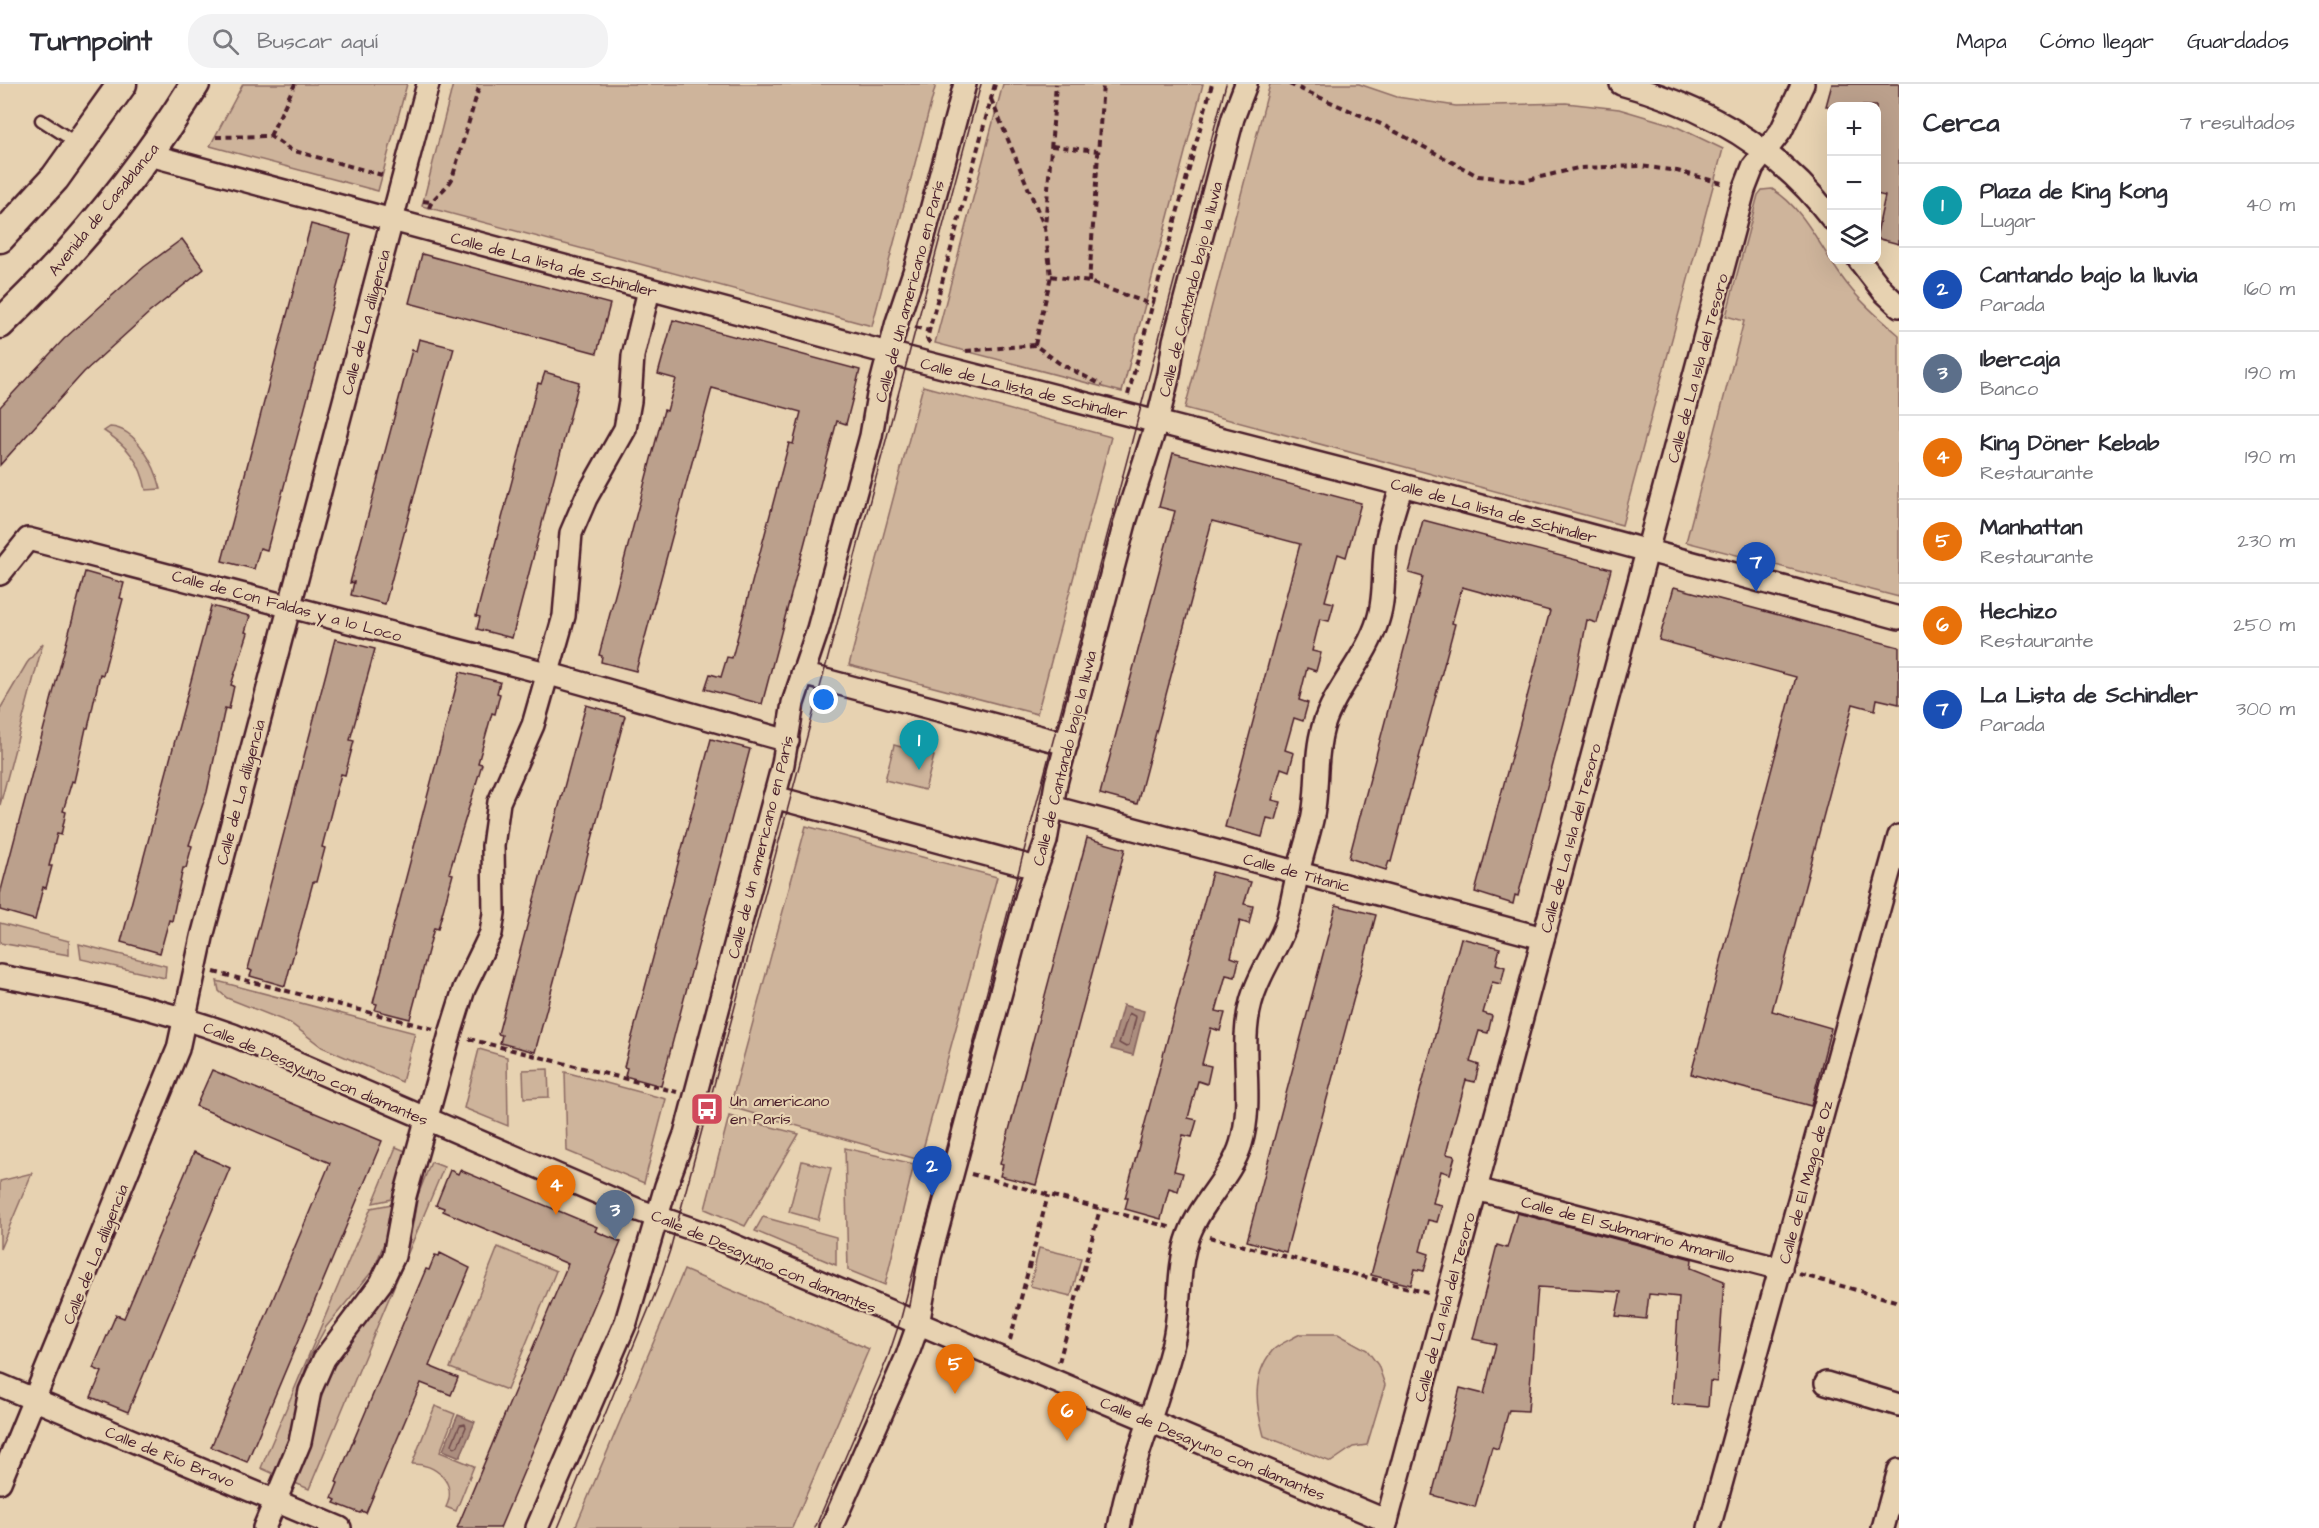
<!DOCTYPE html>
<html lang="es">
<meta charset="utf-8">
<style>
body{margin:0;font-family:"Architects Daughter",sans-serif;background:#f2f2f3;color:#2b2b33}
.controls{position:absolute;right:18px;top:18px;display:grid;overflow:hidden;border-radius:12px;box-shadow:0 6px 24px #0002}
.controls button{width:54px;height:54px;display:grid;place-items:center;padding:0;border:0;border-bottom:2px solid #e1e1e2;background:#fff;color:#2b2b33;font:30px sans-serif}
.you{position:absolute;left:824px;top:616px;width:21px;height:21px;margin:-15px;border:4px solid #fff;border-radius:50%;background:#1a73e8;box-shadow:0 0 0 9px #1a73e833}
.badge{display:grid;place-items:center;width:39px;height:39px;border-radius:50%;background:#0b8043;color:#fff;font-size:20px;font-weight:700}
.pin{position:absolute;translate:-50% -50px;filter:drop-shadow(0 2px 3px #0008)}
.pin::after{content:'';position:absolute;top:32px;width:21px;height:18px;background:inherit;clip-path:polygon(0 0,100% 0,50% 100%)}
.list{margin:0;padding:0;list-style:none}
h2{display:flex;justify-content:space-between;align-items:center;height:78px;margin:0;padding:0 24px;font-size:26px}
h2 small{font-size:20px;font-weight:400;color:#7c7c81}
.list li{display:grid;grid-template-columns:39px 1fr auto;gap:18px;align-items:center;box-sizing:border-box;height:84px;padding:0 24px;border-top:2px solid #e1e1e2}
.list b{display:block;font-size:22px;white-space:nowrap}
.list p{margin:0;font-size:20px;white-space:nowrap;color:#7c7c81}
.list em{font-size:20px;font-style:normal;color:#7c7c81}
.icon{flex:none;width:33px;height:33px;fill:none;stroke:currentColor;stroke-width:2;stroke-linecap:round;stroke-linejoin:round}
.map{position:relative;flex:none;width:1899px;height:1444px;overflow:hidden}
header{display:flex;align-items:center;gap:36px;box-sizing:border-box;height:84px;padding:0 30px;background:#fff;border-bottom:2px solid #e1e1e2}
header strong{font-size:28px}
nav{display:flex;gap:33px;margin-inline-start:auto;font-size:21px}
.search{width:420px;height:54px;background:#f2f2f3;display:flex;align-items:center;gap:15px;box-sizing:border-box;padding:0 21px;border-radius:24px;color:#7c7c81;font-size:22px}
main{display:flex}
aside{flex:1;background:#fff}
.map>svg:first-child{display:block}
.green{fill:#ceb49b;stroke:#8c6a63;stroke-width:1.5}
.water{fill:#ab8d7e;stroke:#84615d;stroke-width:1.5}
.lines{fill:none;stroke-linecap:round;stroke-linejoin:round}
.shore{stroke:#714b4c;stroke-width:1.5}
.building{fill:#bba08c;stroke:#4a1f2b;stroke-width:1.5}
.lane-casing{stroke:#4a1f2b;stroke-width:15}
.street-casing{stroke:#4a1f2b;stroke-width:26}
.secondary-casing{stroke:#4a1f2b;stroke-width:33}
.path{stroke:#4a1f2b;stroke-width:4;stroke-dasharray:6 4.5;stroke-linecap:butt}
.lane{stroke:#e7d2b1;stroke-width:10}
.street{stroke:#e7d2b1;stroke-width:21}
.secondary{stroke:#e7d2b1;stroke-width:28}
.tram{stroke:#4a1f2b;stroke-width:1.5}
.labels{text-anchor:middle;stroke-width:4.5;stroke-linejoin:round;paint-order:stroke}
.street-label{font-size:16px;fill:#4a1f2b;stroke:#e7d2b1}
.poi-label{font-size:16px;fill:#4a1f2b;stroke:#e7d2b1;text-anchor:start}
</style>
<header>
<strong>Turnpoint</strong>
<div class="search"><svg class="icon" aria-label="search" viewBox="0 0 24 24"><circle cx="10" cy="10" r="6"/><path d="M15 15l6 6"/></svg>Buscar aquí</div>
<nav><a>Mapa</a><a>Cómo llegar</a><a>Guardados</a></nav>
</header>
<main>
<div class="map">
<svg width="1899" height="1444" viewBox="0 0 1899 1444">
<rect width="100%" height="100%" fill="#e7d2b1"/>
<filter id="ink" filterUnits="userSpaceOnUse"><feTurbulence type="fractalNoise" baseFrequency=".0167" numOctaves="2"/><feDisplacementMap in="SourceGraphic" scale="12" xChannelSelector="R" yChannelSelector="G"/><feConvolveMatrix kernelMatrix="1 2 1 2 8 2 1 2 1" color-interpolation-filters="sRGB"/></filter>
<g filter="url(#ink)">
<!-- green -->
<g class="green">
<path d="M243,0H407L378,107L210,62Z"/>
<path d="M453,0H936L872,242L422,122Z"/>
<path d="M1003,0H1203L1122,308L935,259Z"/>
<path d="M1270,0H1359L1397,13L1456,22L1566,19L1619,25L1673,41L1723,65L1622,441L1185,324Z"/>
<path d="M1772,105C1803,123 1821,164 1841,192C1857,215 1878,233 1899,251V513L1686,458L1744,237L1726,232L1758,111L1762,106Z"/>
<path d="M923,302L1111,353L1037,630L849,581Z"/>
<path d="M110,343C137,344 155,382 161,405L146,406C141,379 128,362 104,347Z"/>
<path d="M43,559L0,721V625L27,579Z"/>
<path d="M894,661L934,672L925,706L885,696Z"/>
<path d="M806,742L997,793L920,1076L730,1023Z"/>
<path d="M0,839L69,857V871L0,859Z"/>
<path d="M79,860L166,882L165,894L81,875Z"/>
<path d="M217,897L415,949L402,998L322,963L290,939L227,914L219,907Z"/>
<path d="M479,965L507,973L508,1042L464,1024Z"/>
<path d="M548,985L549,1013L524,1014L523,986Z"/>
<path d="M565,988L666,1015L644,1099L567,1067Z"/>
<path d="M729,1032L799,1050L745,1142L705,1125Z"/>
<path d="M396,1063L410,1069L392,1115L373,1119Z"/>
<path d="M845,1064L914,1080L885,1201L848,1186Z"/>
<path d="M802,1077L831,1084L818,1136L789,1128Z"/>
<path d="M431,1078L444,1083L309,1405L295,1399L312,1357L319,1319L330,1284L388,1207L399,1186L410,1155L418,1111Z"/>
<path d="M32,1089L0,1165V1097Z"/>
<path d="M392,1120L386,1154L374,1185L326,1243L309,1274L297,1311L291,1349L274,1390L261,1384L371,1124Z"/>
<path d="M763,1133L836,1153V1181L755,1147Z"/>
<path d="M498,1163L556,1187L507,1306L450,1284Z"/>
<path d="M1039,1164L1081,1174L1071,1212L1030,1202Z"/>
<path d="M684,1186L869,1265L792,1444H575Z"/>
<path d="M1300,1250H1338L1367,1266L1378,1281L1385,1301L1367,1361L1353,1363L1331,1378L1264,1352C1256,1323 1251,1293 1272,1267C1278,1260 1292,1255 1300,1250Z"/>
<path d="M435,1322L455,1330L440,1368L474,1382L456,1427L446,1423C458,1399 435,1379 412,1380Z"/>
</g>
<!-- water -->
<g class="water">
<path d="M1123,921L1144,927L1133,971L1111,965Z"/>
<path d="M458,1331L475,1338L460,1373L443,1366Z"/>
</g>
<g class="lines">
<!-- shore -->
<g class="shore">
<path d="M1129,929L1136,933L1129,961L1126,963L1119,959Z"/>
<path d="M465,1340L466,1343L458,1362L454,1364L452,1360L460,1341Z"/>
</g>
</g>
<!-- building -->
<g class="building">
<path d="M1832,0H1899V160L1876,154L1885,112L1876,110V22H1826Z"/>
<path d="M311,140L351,151L267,466L260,464L254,485L222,477Z"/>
<path d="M182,155L204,185L150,228L84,288L0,381V323L64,255L144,183Z"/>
<path d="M422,170L610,220L597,269L409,219Z"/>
<path d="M673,236L860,286L846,340L837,337L762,620L705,605L710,590L721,593L727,573L732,574L789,359L793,360L801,328L712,304L636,587L601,578L602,572L599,571L664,326L667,327L676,295L658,290Z"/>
<path d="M419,255L454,264L385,520L351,511L354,498L350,499L412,266L416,267Z"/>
<path d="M545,288L579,298L512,554L477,545L480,533L476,532L538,299L541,300Z"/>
<path d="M1173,369L1361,419L1346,473L1338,470L1325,517L1334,519L1329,537L1320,535L1312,567L1321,569L1316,587L1307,584L1299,616L1308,619L1303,637L1294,634L1285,666L1294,669L1289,687L1281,684L1272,716L1281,718L1276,736L1267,734L1262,753L1225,743L1300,460L1212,437L1137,720L1100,710L1175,427L1159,423Z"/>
<path d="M1423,436L1611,485L1597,539L1587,536L1574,601L1518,812L1515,811L1513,820L1475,808L1550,527L1462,503L1452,539L1455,540L1391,778L1389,777L1386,786L1349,774L1423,493L1409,489Z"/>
<path d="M85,488L124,499L120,514L123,515L103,591L100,590L88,644H86L74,698L72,697L63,727L66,728L61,751L57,750L49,782H52L46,804L43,803L35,836L0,826V810Z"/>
<path d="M1674,503L1899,563V620L1877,615L1875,626L1853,620L1772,927L1831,944L1811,1022L1691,990L1796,593L1659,556Z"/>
<path d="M211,522L250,532L245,548L248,549L231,601L234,602L229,625L225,624L207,708L189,761L192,762L186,784H183L172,837L169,836L160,869L121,858Z"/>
<path d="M335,555L375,565L350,656L354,657L345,691L341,690L322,763L325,764L316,798H313L285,902L250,892L252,887L248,885Z"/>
<path d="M460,588L500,598L497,609L500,610L495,630L492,629L478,679L482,680L449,789L453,790L438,845L434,844L410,935L375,926L377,920L373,919Z"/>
<path d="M586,621L625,632L535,968L500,959L502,951L498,950Z"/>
<path d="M711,655L750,665L661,1002L625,992L627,984L624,983Z"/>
<path d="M1087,754L1125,765L1036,1101L1000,1092L1003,1081L1000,1080Z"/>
<path d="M1212,788L1251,798L1244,820L1253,822L1249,840L1240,837L1231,873L1239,876L1235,893L1226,891L1216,927L1225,929L1220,947L1211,944L1202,980L1211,982L1207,1000L1198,997L1188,1034L1197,1036L1192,1053L1183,1051L1174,1087L1183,1089L1178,1107L1169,1104L1161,1135L1125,1125L1128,1114H1125Z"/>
<path d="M1336,821L1376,831L1286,1168L1247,1157Z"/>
<path d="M1461,854L1500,864L1496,880L1505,883L1501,900L1492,898L1483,929L1492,932L1488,949L1479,947L1470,978L1479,981L1475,998L1466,996L1454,1039L1446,1070L1455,1072L1450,1090L1441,1087L1433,1119L1442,1121L1437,1138L1428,1136L1420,1167L1429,1170L1424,1187L1415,1185L1411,1201L1371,1191Z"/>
<path d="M212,986L382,1057L247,1378L211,1363L330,1079L196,1022Z"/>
<path d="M194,1068L230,1084L128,1328L91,1313L102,1288L93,1284L116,1231L124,1234Z"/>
<path d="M450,1086L458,1090L460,1086L597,1143L595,1147L621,1158L500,1444H457L568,1180L443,1127L444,1124L436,1121Z"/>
<path d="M1517,1129L1692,1175L1691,1184L1724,1197L1717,1298L1710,1297L1708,1323L1672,1320L1679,1213L1649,1210L1646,1235L1616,1232L1621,1208L1538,1203L1528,1327L1509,1326L1498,1365L1492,1363L1475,1423L1432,1411L1460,1304L1484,1310L1496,1260L1473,1255L1497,1161L1507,1164Z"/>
<path d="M440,1169L470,1184L429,1282L458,1294L451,1311L421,1299L366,1429L362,1427L360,1429L334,1419L336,1416L332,1414L338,1399L336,1398L426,1185L429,1186L435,1171L439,1172Z"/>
</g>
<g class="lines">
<defs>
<path id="lane" d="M41,36L78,60"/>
<g id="street">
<path d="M1621,0C1705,22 1779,65 1832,135"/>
<path d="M150,71L873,265L1402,401L1899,534"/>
<path d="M1859,176L1883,207L1899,222"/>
<path d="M0,490L28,455L546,589L788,657"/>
<path d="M802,590L1067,660"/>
<path d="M774,713L1036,784"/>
<path d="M1052,723L1543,854"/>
<path d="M0,892C81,907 155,923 233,951L638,1126L709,1151L1387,1437"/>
<path d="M1476,1105L1781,1185"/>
<path d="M1826,1299L1899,1321"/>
<path d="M0,1301L340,1444"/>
<path d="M0,1398L178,965L202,853L428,0"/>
<path d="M264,1444L300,1358L310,1307L324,1275L381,1199L394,1172L405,1112L450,950L464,905L491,849L494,829L493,762L499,718L533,641L564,532L571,449L586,414L625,345L630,317L633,272L649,206"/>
<path d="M537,1444L626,1238L666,1102L685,1050L783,680L793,619L818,545L871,352L878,311L897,238L916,182L965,0"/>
<path d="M831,1444L907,1272L918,1241L930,1173L1027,811L1046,757L1056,699L1126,435L1157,338L1169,290L1174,257L1233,34L1246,0"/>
<path d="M1119,1444C1130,1380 1158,1322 1173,1259C1182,1223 1176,1185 1189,1151C1201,1118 1231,1093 1241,1060C1255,1013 1238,965 1251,918C1258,891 1275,869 1285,843C1291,826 1293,807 1298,789C1302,771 1308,754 1312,736C1319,706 1314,673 1323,643C1335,604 1366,575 1378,536C1386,511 1382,485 1386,459C1389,440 1396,420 1402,401"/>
<path d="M1385,1444L1744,106L1753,83L1781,47L1803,0"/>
<path d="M1709,1444L1899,752"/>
<path d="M1883,1444L1899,1386"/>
</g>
<g id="secondary">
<path d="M0,154L55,94L122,0"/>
<path d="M0,240C75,168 140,89 195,0"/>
</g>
</defs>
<!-- lane casing -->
<use href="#lane" class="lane-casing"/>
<!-- street casing -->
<use href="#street" class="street-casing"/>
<!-- secondary casing -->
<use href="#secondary" class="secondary-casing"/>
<!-- path -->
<g class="path">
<path d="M1289,0L1383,41L1478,92L1524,97L1578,84L1641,82L1677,87L1725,100"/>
<path d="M991,15L1045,144"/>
<path d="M270,52L295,0"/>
<path d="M216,53L270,52L291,66L382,91"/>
<path d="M1052,62L1098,67"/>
<path d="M423,117L431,118"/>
<path d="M429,124C432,113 446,106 452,95L480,0"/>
<path d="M1051,192L1089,198L1153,221"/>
<path d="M1089,198L1103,0"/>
<path d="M915,243L929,247"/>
<path d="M930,259L927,255L929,247L995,0"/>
<path d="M1035,261L1051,192L1045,144L1056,0"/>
<path d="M966,267L1035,261L1059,279L1102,301"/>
<path d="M1128,311L1212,0"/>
<path d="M214,888L433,945"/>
<path d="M469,955L677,1008"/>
<path d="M971,1090L1173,1144"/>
<path d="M1209,1153L1428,1209"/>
<path d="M1799,1190L1899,1218"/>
<path d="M1010,1256L1048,1111"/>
<path d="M1059,1278L1100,1125"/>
</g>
<!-- lane -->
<use href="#lane" class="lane"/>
<!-- street -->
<use href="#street" class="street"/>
<!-- secondary -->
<use href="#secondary" class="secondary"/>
<!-- tram -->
<g class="tram">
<path d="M558,1444L657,1205L670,1166L981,0"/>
<path d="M815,1444L888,1273L901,1234L1226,0"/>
</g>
</g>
</g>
<!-- icons -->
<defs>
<symbol id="bus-square" viewBox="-11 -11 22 22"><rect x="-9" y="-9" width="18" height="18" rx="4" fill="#d1495b" stroke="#e7d2b1"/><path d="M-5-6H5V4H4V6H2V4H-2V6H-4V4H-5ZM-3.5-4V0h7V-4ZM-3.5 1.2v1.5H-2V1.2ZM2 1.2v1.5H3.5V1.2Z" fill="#fff"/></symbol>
</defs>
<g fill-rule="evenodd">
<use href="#bus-square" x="688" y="1006" width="38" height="38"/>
</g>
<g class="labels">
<!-- street labels -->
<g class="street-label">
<text transform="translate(103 125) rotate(-51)" y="6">Avenida de Casablanca</text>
<text transform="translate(554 180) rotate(15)" y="6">Calle de La lista de Schindler</text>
<text transform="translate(1190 205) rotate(-76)" y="6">Calle de Cantando bajo la lluvia</text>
<text transform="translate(909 207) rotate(-75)" y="6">Calle de Un americano en París</text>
<text transform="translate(365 238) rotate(-75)" y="6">Calle de La diligencia</text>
<text transform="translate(1697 284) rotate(-75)" y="6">Calle de La Isla del Tesoro</text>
<text transform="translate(1024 304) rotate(14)" y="6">Calle de La lista de Schindler</text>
<text transform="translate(1494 426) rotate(15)" y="6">Calle de La lista de Schindler</text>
<text transform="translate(287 521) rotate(15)" y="6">Calle de Con Faldas y a lo Loco</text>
<text transform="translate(1064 674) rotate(-76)" y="6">Calle de Cantando bajo la lluvia</text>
<text transform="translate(240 708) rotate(-75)" y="6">Calle de La diligencia</text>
<text transform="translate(1570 754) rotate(-75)" y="6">Calle de La Isla del Tesoro</text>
<text transform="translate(760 763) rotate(-76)" y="6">Calle de Un americano en París</text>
<text transform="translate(1297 788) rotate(15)" y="6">Calle de Titanic</text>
<text transform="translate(316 989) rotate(23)" y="6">Calle de Desayuno con diamantes</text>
<text transform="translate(1805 1098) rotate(-75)" y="6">Calle de El Mago de Oz</text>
<text transform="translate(1628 1145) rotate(15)" y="6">Calle de El Submarino Amarillo</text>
<text transform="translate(95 1170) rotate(-68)" y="6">Calle de La diligencia</text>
<text transform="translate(764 1177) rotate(23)" y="6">Calle de Desayuno con diamantes</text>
<text transform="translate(1444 1223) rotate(-75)" y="6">Calle de La Isla del Tesoro</text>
<text transform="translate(1213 1364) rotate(23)" y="6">Calle de Desayuno con diamantes</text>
<text transform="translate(170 1372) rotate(22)" y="6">Calle de Río Bravo</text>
</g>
<!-- poi labels -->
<g class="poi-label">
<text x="730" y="1022">Un americano<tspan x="730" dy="18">en París</tspan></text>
</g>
</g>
</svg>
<div class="controls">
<button>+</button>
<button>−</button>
<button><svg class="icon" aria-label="layers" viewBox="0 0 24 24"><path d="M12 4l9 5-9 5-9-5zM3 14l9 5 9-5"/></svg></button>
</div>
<div class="you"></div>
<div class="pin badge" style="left:919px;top:686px;background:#0f9aa8">1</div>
<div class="pin badge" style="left:932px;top:1112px;background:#1a4fb4">2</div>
<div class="pin badge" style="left:615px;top:1156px;background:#5c6f8a">3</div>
<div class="pin badge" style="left:556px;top:1131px;background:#e8710a">4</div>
<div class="pin badge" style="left:955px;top:1310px;background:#e8710a">5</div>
<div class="pin badge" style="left:1067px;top:1357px;background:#e8710a">6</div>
<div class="pin badge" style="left:1756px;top:508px;background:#1a4fb4">7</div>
</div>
<aside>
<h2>Cerca<small>7 resultados</small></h2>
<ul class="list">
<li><span class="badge" style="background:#0f9aa8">1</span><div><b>Plaza de King Kong</b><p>Lugar</p></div><em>40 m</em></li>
<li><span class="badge" style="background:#1a4fb4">2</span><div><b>Cantando bajo la lluvia</b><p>Parada</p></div><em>160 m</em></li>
<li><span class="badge" style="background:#5c6f8a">3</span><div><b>Ibercaja</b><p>Banco</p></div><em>190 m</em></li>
<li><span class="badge" style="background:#e8710a">4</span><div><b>King Döner Kebab</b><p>Restaurante</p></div><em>190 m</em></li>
<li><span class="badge" style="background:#e8710a">5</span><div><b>Manhattan</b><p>Restaurante</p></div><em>230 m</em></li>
<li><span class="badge" style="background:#e8710a">6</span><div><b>Hechizo</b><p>Restaurante</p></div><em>250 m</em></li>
<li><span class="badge" style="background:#1a4fb4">7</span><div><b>La Lista de Schindler</b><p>Parada</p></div><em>300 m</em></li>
</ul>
</aside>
</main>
